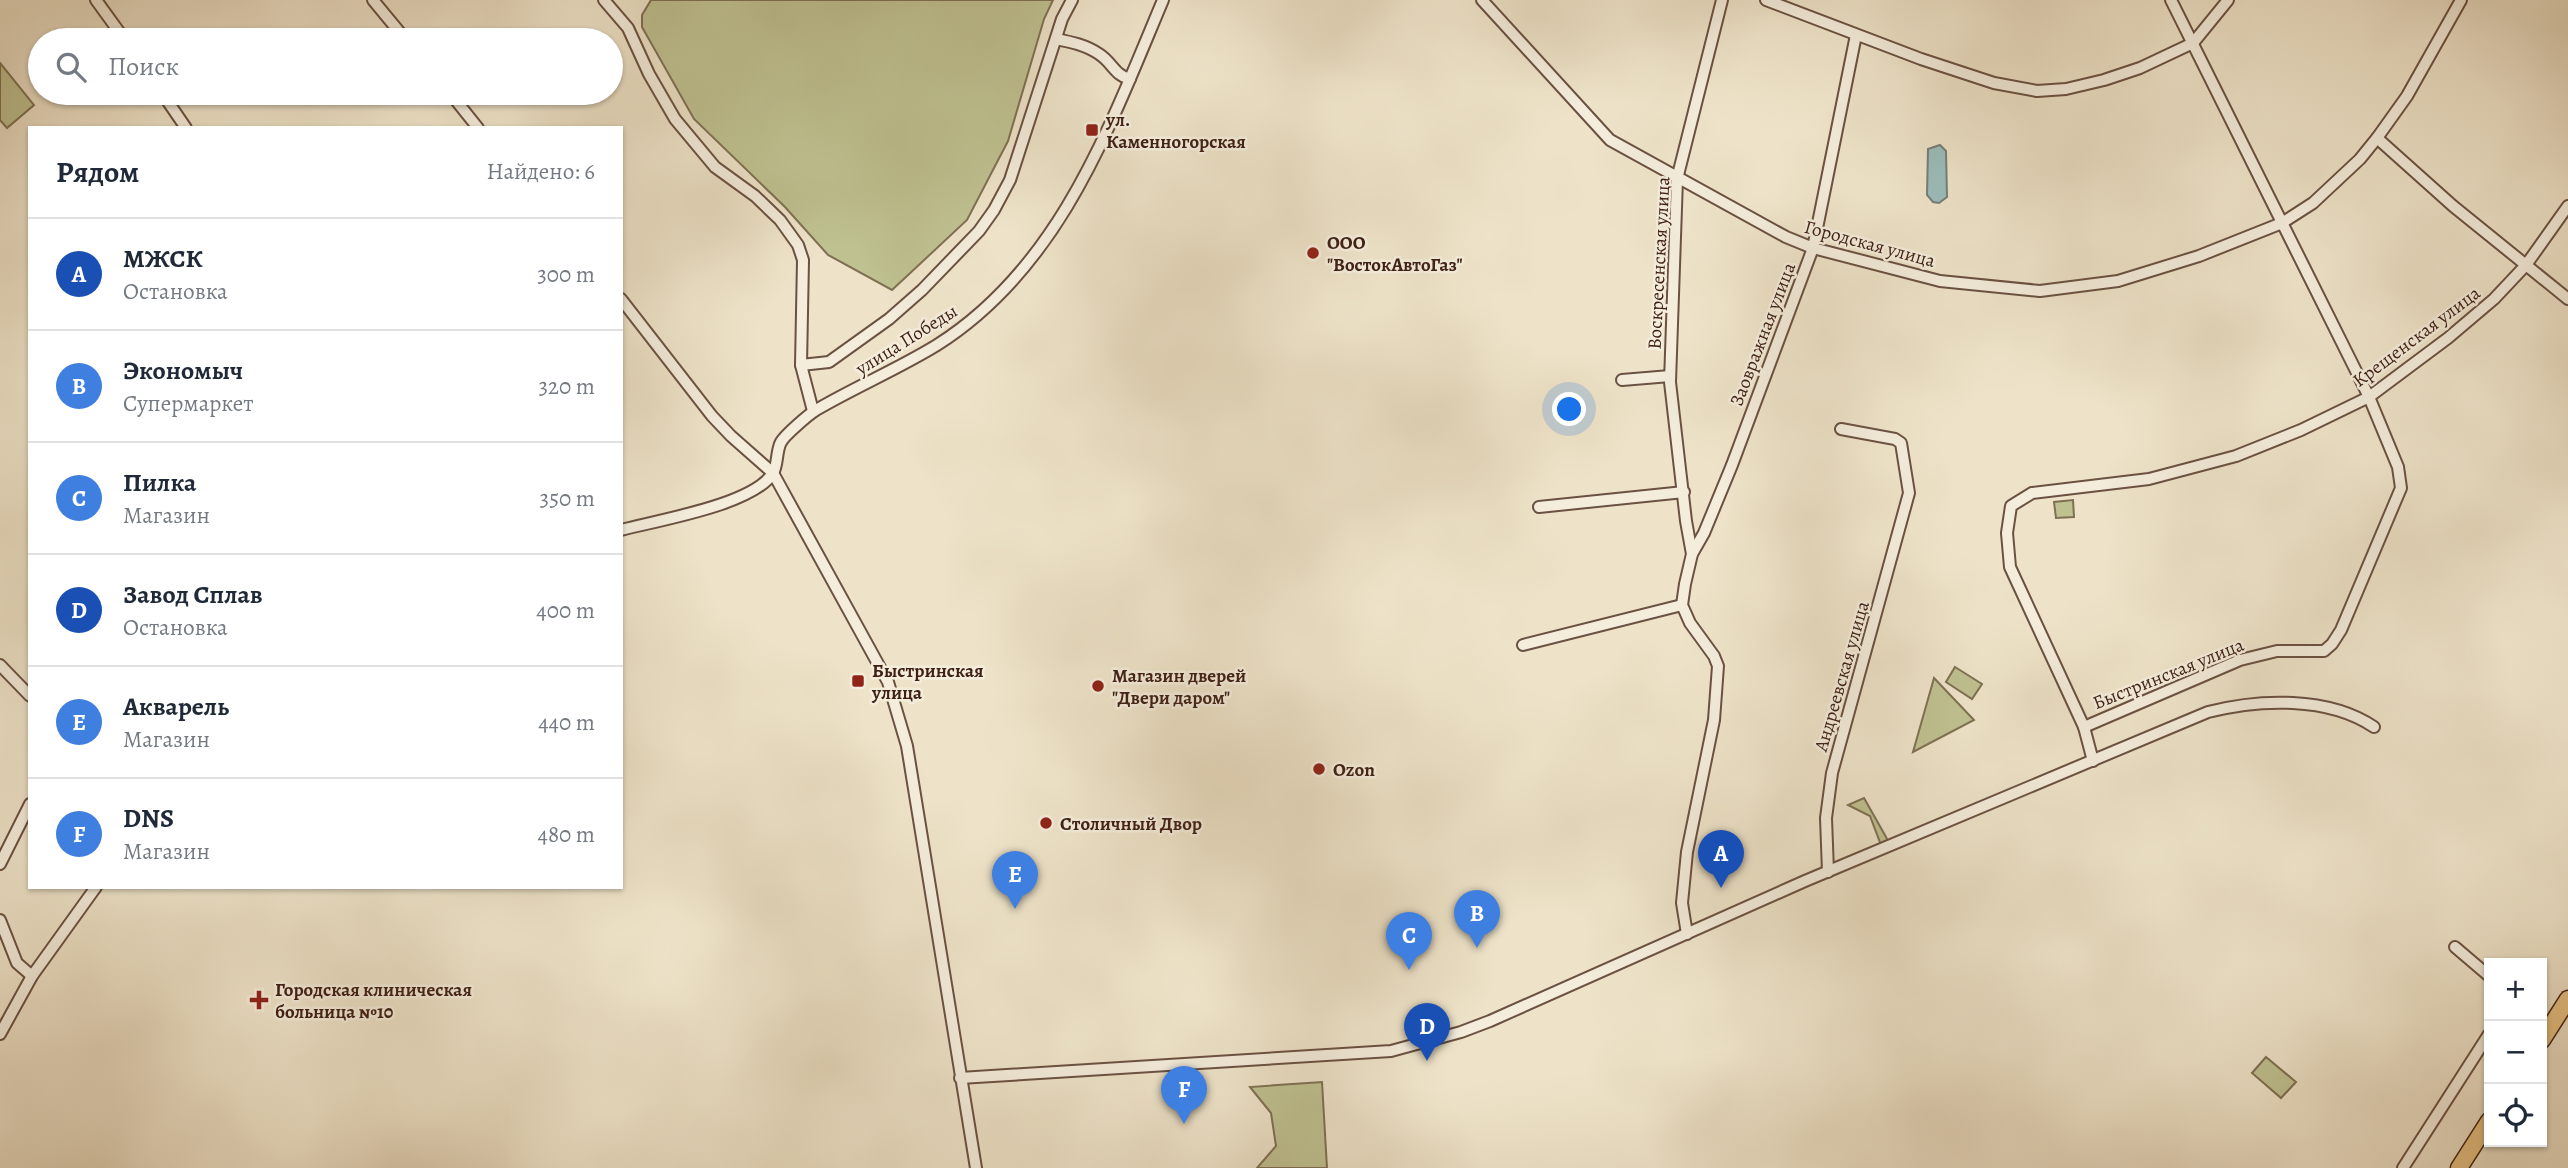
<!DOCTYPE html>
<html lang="ru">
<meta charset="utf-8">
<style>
body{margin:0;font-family:Alegreya,serif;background:#f2f2f3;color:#1f2937}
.controls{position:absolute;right:21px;bottom:21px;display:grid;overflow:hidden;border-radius:0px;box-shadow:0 2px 5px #0004}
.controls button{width:63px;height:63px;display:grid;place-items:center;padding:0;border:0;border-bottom:2px solid #e0e1e3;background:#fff;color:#1f2937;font:35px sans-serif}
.you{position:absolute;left:1570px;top:410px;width:24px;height:24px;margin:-18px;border:5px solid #fff;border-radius:50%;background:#1a73e8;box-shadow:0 0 0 10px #1a73e833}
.badge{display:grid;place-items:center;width:46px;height:46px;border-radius:50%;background:#8f2418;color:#fff;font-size:23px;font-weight:700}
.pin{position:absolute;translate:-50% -58px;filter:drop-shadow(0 2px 4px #0008)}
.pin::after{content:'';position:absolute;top:37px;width:24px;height:21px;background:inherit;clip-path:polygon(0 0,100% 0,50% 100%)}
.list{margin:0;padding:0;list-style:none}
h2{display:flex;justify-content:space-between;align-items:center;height:91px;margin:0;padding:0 28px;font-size:30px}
h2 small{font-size:23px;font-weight:400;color:#747a83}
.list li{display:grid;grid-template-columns:46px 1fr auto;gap:21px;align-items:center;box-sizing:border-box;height:112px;padding:0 28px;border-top:2px solid #e0e1e3}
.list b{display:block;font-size:26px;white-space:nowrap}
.list p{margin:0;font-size:23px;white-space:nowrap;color:#747a83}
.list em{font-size:23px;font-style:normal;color:#747a83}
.icon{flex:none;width:38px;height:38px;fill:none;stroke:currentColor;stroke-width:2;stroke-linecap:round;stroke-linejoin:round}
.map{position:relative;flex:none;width:2568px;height:1168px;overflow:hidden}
.search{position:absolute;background:#fff;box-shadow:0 2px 5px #0004;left:28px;top:28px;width:595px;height:77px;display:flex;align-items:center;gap:18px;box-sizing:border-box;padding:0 24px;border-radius:38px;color:#747a83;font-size:26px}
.panel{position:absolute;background:#fff;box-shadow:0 2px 5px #0004;left:28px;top:126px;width:595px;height:763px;border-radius:0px}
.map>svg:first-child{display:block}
.green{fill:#bfc191;stroke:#7f7053;stroke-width:2}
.water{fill:#9abdbb;stroke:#767e79;stroke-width:2}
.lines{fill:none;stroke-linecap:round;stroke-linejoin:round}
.minor-casing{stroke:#6b5142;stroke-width:14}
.highway-casing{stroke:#3f2015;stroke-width:19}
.minor{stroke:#f4eddc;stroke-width:10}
.highway{stroke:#e7c284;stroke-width:16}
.poi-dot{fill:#8f2418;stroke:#f4eddc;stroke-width:2.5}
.labels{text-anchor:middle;stroke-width:5;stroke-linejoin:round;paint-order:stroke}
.poi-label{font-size:19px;font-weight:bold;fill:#3f2015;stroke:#f4eddc;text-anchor:start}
.street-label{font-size:19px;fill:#3f2015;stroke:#f4eddc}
</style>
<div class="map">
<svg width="2568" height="1168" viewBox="0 0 2568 1168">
<rect width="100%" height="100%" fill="#eee3c9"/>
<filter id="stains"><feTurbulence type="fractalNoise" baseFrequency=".00286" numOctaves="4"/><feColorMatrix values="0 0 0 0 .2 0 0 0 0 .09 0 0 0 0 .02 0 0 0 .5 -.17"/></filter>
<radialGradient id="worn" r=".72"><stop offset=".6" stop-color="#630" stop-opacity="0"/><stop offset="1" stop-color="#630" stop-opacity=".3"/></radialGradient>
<!-- green -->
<g class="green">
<path d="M651,0H1053L1044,19L1008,141L967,220L892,290L828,255L785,207L694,119L642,27V15Z"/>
<path d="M0,63L34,105L7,128L0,120Z"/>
<path d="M2073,500L2074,517L2056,518L2054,502Z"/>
<path d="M1955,667L1982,684L1972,699L1946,682Z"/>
<path d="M1934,678L1974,720L1913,752Z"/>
<path d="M1864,798L1886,837L1888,841L1881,845L1870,816L1848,805Z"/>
<path d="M2266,1057L2296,1082L2281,1098L2252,1073Z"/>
<path d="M1322,1082L1327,1168H1257L1276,1146L1271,1113L1250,1087Z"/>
</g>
<!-- water -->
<path class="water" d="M1940,145L1946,151L1947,197L1939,203L1933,202L1927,195L1928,149Z"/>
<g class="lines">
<defs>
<g id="minor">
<path d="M96,0L125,40"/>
<path d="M373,0L406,40"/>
<path d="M604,0L628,28L649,74L675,119L715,167L755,196L780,220L798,245L803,260L801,365L813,411"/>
<path d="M1482,0L1610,140L1786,237L1813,248L1940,281L2040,291L2118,281L2199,256L2282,223L2313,203L2360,159L2377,138L2407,96L2461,0"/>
<path d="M1766,0L1921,59L1994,83L2037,91L2066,89L2104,80L2140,68L2193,43L2228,0"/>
<path d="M1056,39C1071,42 1086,45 1099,54C1112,62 1114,75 1130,79"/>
<path d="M162,93L186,128"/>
<path d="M450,93L478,128"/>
<path d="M2377,138L2453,206L2568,299"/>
<path d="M621,299L712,416L731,436L773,473L888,682L907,746L976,1168"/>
<path d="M801,365L829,362L889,319L922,290L979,231L994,210L1010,180L1062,19L1072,0"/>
<path d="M1622,380L1670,376"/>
<path d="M1539,507L1684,492"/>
<path d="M621,530C658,520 753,505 773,473C778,465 776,451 781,442C785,435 808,415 816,410C855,387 898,369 937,345C1060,267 1109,128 1163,0"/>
<path d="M1692,554L1686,521L1670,382L1677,179L1722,0"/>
<path d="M1523,645L1682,605"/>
<path d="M0,665L30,696"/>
<path d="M2084,727L2240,660L2277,651H2324L2332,644L2341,630L2401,488L2398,467L2369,397L2171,0"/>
<path d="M2093,761L2084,727L2010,567L2007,533L2011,506L2032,493L2149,479L2236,456L2301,430L2369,397L2448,338L2494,299L2526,265L2568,206"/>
<path d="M0,864L30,804"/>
<path d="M1828,872L1826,818L1832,773L1909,493L1901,443L1895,439L1841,429"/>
<path d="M0,920L17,963L32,976"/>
<path d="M1687,934L1682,903L1687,852L1714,720L1718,666L1714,656L1690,623L1682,605L1685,584L1692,554L1704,533L1732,465L1813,248L1856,35"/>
<path d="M2455,947L2489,976"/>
<path d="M0,1034L32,976L96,887"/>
<path d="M960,1078L1391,1051L1461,1032L1490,1021L1805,881L2208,712C2259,699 2328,696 2374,727"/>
<path d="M2403,1168L2489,1034"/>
</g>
<g id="highway">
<path d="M2542,1040L2568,999"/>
<path d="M2459,1168L2489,1121"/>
</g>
</defs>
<!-- minor casing -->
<use href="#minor" class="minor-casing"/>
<!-- highway casing -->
<use href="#highway" class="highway-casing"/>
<!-- minor -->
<use href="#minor" class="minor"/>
<!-- highway -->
<use href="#highway" class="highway"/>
</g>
<!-- markers -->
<g class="poi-dot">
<rect x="1085" y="123" width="14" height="14" rx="3.5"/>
<circle cx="1313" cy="253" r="7"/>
<rect x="851" y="674" width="14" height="14" rx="3.5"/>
<circle cx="1098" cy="686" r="7"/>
<circle cx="1319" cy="769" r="7"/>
<circle cx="1046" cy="823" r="7"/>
<path d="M255.5 989.5h7v7h7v7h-7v7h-7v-7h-7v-7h7z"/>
</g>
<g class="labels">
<!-- poi labels -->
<g class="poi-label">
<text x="1106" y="126">ул.<tspan x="1106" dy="22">Каменногорская</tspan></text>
<text x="1327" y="249">ООО<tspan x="1327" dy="22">"ВостокАвтоГаз"</tspan></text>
<text x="872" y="677">Быстринская<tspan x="872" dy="22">улица</tspan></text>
<text x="1112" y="682">Магазин дверей<tspan x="1112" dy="22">"Двери даром"</tspan></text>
<text x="1333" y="776">Ozon</text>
<text x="1060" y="830">Столичный Двор</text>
<text x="275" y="996">Городская клиническая<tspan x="275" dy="22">больница №10</tspan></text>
</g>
<!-- street labels -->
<g class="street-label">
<text transform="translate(1870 243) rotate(15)" y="7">Городская улица</text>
<text transform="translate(1658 263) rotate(-87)" y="7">Воскресенская улица</text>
<text transform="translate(1762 334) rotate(-69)" y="7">Заовражная улица</text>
<text transform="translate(2416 336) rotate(-37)" y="7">Крещенская улица</text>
<text transform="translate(906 339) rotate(-32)" y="7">улица Победы</text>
<text transform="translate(2168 673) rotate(-22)" y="7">Быстринская улица</text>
<text transform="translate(1841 676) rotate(-74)" y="7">Андреевская улица</text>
</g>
</g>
<rect width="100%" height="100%" filter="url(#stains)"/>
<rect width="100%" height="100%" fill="url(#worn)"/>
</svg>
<div class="controls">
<button>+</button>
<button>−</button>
<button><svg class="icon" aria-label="locate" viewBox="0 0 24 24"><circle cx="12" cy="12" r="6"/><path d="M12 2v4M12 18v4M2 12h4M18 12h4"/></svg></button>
</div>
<div class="you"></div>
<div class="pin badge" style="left:1721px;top:888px;background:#1a4fb4">A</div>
<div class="pin badge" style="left:1477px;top:948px;background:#3f7fe0">B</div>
<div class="pin badge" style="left:1409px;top:970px;background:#3f7fe0">C</div>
<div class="pin badge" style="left:1427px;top:1061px;background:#1a4fb4">D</div>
<div class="pin badge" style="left:1015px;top:909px;background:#3f7fe0">E</div>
<div class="pin badge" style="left:1184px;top:1124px;background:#3f7fe0">F</div>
<div class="search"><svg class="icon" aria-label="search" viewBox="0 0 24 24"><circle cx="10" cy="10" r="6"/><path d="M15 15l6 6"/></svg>Поиск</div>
<section class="panel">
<h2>Рядом<small>Найдено: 6</small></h2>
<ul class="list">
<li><span class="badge" style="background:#1a4fb4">A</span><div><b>МЖСК</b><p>Остановка</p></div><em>300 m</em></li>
<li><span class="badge" style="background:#3f7fe0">B</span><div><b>Экономыч</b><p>Супермаркет</p></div><em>320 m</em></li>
<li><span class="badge" style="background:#3f7fe0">C</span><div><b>Пилка</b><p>Магазин</p></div><em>350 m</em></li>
<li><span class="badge" style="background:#1a4fb4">D</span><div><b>Завод Сплав</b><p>Остановка</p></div><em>400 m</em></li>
<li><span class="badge" style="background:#3f7fe0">E</span><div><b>Акварель</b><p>Магазин</p></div><em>440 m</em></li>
<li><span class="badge" style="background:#3f7fe0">F</span><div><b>DNS</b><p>Магазин</p></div><em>480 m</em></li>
</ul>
</section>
</div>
